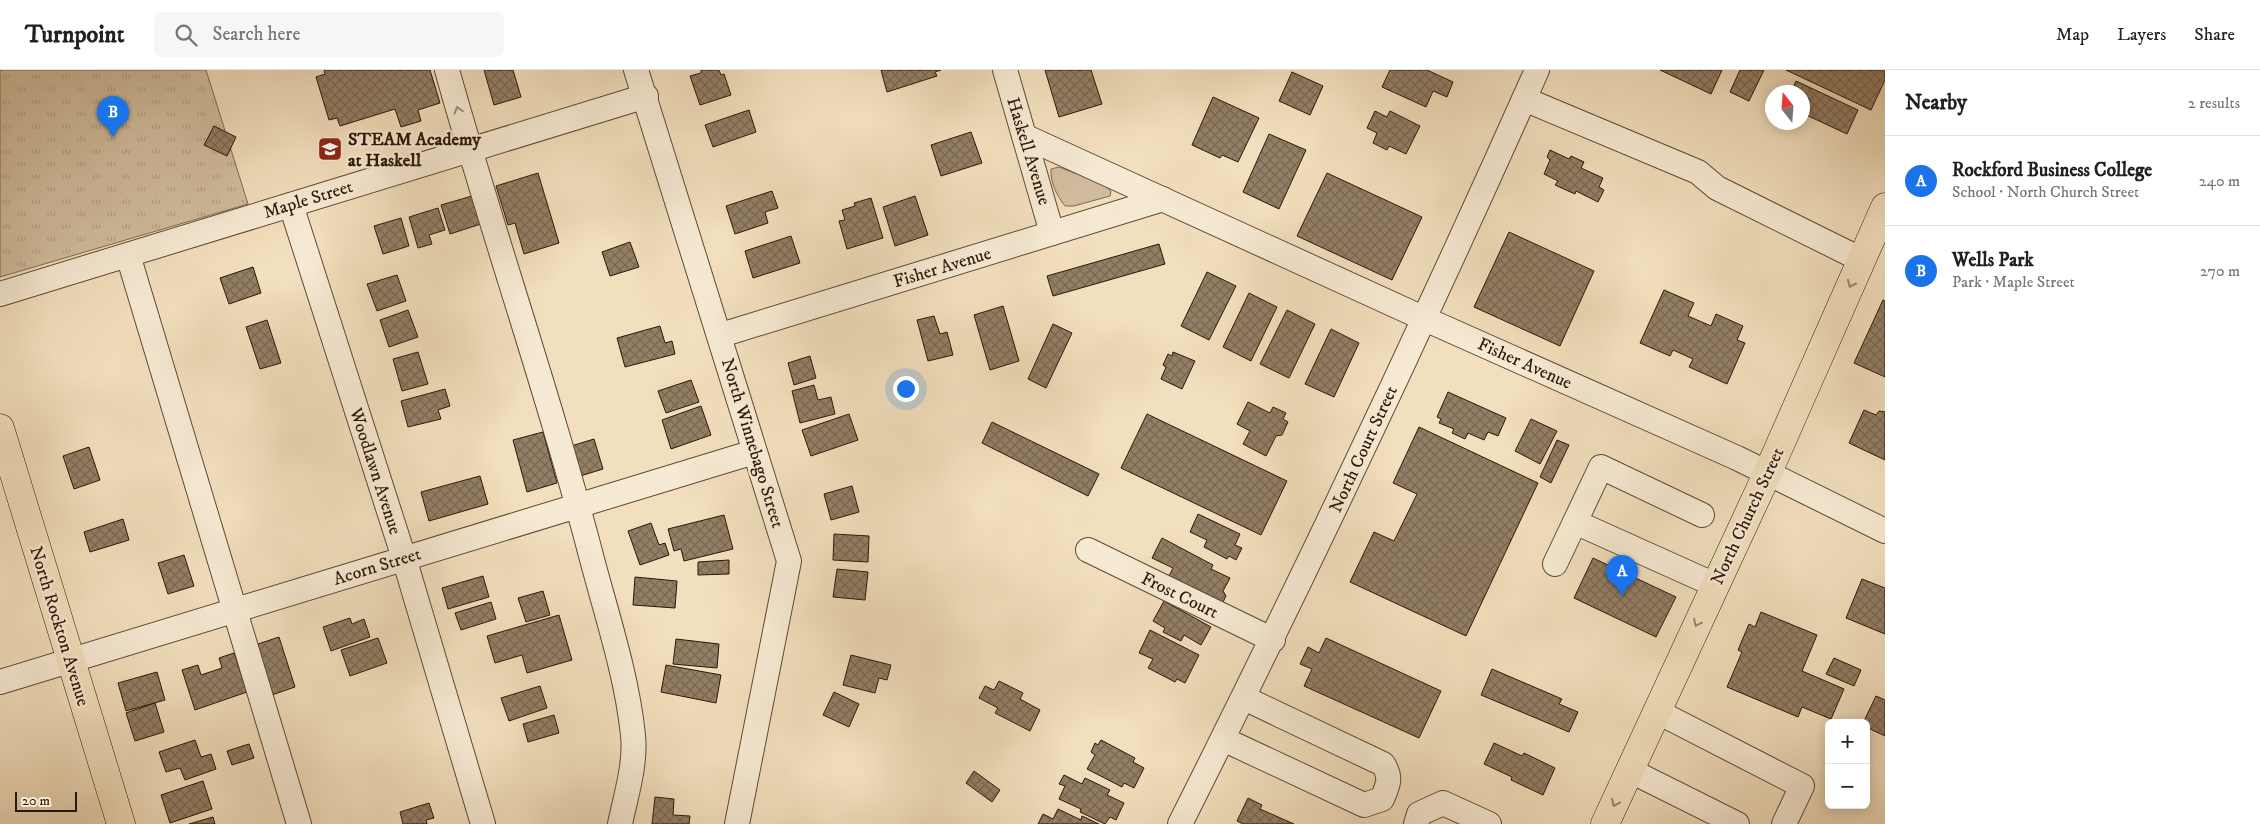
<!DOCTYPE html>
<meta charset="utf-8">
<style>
body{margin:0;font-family:"IM FELL DW Pica",serif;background:#f6f6f6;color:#202124}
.controls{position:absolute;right:15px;bottom:15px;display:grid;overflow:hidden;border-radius:8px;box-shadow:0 2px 12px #0003}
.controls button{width:45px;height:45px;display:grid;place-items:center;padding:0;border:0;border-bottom:1px solid #e0e0e0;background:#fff;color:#202124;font:25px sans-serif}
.compass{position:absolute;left:1765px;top:15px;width:45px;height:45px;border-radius:50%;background:#fff;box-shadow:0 2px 12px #0003;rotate:343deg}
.scale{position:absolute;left:15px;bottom:12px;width:62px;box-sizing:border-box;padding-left:5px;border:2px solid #2d1707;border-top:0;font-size:14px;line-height:18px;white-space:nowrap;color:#2d1707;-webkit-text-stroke:4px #f7ead4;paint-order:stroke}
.you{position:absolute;left:905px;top:318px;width:18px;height:18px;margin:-12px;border:4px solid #fff;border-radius:50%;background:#1a73e8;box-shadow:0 0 0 8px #1a73e833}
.badge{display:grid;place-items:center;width:32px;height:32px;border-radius:50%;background:#1a73e8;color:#fff;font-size:16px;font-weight:700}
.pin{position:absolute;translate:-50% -41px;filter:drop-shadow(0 1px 2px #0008)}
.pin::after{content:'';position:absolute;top:26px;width:18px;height:15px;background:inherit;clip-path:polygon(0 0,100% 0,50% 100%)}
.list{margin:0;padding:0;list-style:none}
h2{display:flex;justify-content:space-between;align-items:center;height:65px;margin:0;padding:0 20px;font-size:21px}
h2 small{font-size:16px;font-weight:400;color:#757577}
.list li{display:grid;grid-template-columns:32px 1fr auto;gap:15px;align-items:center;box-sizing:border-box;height:90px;padding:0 20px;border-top:1px solid #e0e0e0}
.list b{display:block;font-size:19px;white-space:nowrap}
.list p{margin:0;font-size:16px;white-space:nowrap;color:#757577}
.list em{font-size:16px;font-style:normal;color:#757577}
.icon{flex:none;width:28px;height:28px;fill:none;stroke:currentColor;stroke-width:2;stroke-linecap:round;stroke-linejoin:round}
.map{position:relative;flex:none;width:1885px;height:754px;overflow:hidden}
header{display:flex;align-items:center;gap:30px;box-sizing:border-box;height:70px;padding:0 25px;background:#fff;border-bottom:1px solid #e0e0e0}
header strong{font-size:24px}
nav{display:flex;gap:28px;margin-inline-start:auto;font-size:18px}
.search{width:350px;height:45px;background:#f6f6f6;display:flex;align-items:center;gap:12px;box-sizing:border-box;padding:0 18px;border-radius:8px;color:#757577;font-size:19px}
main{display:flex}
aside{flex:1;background:#fff}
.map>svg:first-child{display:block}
.green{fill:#d1bd9e;stroke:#7f6a52}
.park{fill:url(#park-tufts);stroke:#7f6a52}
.building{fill:url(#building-cross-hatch);stroke:#2d1707}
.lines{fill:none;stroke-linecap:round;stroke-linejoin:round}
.minor-casing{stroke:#5e4934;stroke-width:26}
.major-casing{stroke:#2d1707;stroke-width:29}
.minor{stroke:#f7ead4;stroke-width:24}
.major{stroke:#f2dfbd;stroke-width:28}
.oneway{stroke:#9c8b78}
.oneway2{stroke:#99856b}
.labels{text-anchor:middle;stroke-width:4.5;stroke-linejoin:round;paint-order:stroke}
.poi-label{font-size:18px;font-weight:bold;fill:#2d1707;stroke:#f7ead4;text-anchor:start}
.street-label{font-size:18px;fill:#2d1707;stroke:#f7ead4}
</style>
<header>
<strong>Turnpoint</strong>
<div class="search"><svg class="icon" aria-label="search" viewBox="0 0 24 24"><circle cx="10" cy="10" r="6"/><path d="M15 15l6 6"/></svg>Search here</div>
<nav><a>Map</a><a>Layers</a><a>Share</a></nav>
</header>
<main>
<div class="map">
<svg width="1885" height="754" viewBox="0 0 1885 754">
<defs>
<pattern id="park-tufts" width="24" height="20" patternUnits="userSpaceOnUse" patternTransform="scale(1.25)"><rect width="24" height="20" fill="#d1bd9e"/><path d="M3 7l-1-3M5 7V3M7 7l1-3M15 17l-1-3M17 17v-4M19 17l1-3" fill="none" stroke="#b4a287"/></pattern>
<pattern id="building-cross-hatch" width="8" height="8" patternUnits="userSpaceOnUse" patternTransform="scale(1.25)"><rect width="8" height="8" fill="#937f66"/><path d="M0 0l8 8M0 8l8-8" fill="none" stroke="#786752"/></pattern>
</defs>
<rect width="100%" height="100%" fill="#f2dfbd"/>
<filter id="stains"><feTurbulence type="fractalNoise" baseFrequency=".004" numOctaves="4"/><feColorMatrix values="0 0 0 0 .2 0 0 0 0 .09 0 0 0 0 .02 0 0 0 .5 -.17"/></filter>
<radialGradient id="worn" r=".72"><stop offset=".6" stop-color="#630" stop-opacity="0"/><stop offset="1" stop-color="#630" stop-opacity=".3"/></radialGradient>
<!-- green -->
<path class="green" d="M1059,97L1103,114L1111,121L1110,126L1074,136H1065C1057,126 1050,112 1051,99Z"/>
<!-- park -->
<path class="park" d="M0,0H206L248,134L0,207Z"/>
<!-- building -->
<g class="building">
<path d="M324,0H430L440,33L418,40L421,51L401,57L395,39L340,56L337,48L329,50L316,7L325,4Z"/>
<path d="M484,0H513L521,27L494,35Z"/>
<path d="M701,0H719L721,5L724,4L731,25L700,35L690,6L701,3Z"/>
<path d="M881,0H941L935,2L937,6L887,22Z"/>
<path d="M1045,0H1091L1102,34L1059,47Z"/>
<path d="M1390,0H1427L1453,12L1447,27L1433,21L1426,37L1382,17Z"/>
<path d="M1660,0H1722L1711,24Z"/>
<path d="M1740,0H1764L1749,31L1730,22Z"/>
<path d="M1786,0H1885V10L1871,40Z"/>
<path d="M1292,2L1323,16L1310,45L1279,31Z"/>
<path d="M1796,11L1858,40L1847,64L1802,43V22H1791Z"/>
<path d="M1213,27L1259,48L1238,92L1222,85L1220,88L1192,75Z"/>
<path d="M749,40L756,62L713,77L705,55Z"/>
<path d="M1375,41L1387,47L1390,41L1420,56L1406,84L1389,76L1387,80L1373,73L1377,63L1367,58Z"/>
<path d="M214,56L236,67L227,86L204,75Z"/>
<path d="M971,62L982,93L941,106L931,75Z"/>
<path d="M1269,64L1306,80L1279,139L1243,122Z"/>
<path d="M1550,80L1569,89L1571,86L1584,92L1581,98L1603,108L1599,117L1604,120L1598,132L1576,121L1575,124L1555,115L1558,111L1544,104L1550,90L1547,87Z"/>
<path d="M538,103L559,173L524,184L515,153L508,155L496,116Z"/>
<path d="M1327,103L1422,147L1392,210L1297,166Z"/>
<path d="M772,121L778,138L765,142L768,153L735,164L726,136Z"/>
<path d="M472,126L481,154L450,164L441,135Z"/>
<path d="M915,126L928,165L895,176L883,137Z"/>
<path d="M871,128L883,168L847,179L839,151L845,150L842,140L855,136L854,133Z"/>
<path d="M438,138L445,160L429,165L432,174L418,178L409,147Z"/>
<path d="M401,148L409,176L383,184L374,156Z"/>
<path d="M1509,162L1594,201L1560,276L1474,237Z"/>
<path d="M791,166L800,193L753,208L745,181Z"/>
<path d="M630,172L639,197L610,206L602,182Z"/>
<path d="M1159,174L1165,194L1053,226L1047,206Z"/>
<path d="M253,197L261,223L229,234L220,208Z"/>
<path d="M1207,202L1236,216L1209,270L1181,256Z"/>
<path d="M397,205L406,231L377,241L367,214Z"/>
<path d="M1664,220L1694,233L1688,246L1711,256L1716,244L1743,256L1737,270L1745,273L1727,314L1689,297L1693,289L1673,280L1670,286L1640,273Z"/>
<path d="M1249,223L1277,237L1251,291L1223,277Z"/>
<path d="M1883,230L1885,231V307L1854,293Z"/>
<path d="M1003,236L1019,291L990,300L974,245Z"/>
<path d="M408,240L418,267L389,277L380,250Z"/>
<path d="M1287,240L1315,254L1289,308L1260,294Z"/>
<path d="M934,246L940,264L947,262L953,285L928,291L917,250Z"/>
<path d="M267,250L281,293L260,299L246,257Z"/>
<path d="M1053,254L1072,263L1046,318L1028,309Z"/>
<path d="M660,256L665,273L672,271L675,284L625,297L617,268Z"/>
<path d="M1331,259L1359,273L1334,327L1305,314Z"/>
<path d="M418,282L428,314L402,321L393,289Z"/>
<path d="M1173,282L1195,291L1182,319L1161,309L1166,297L1163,295L1168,284L1172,286Z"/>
<path d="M810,286L816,308L794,315L788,293Z"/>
<path d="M691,310L699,332L666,343L658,321Z"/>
<path d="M814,315L818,330L831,327L835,344L800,353L792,321Z"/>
<path d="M445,319L450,336L438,340L441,349L408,357L401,331Z"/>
<path d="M1448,322L1506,348L1498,366L1488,362L1484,370L1468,363L1465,369L1452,363L1454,359L1439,353L1441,349L1437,347Z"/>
<path d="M1248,332L1270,343L1273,337L1286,343L1283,349L1288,352L1282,365L1276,366L1266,386L1243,374L1250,361L1237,354Z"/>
<path d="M701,336L711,365L671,379L662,350Z"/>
<path d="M1864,340L1876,345L1879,341L1885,342V390L1849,373Z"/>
<path d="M849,344L858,370L811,386L802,360Z"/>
<path d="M1147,344L1287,411L1261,465L1121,398Z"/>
<path d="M1531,349L1557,361L1540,394L1515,381Z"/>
<path d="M992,352L1099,404L1088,426L982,373Z"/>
<path d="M1419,357L1538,413L1466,566L1350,512L1374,462L1394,471L1417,424L1393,413Z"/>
<path d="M543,362L557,413L527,422L513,370Z"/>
<path d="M594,369L603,399L577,407L568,377Z"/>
<path d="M1557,370L1569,375L1551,413L1540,407Z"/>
<path d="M89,377L100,410L74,419L63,386Z"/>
<path d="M480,406L488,434L429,451L421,422Z"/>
<path d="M852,416L859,442L831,450L824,424Z"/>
<path d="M1198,444L1240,464L1235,475L1242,478L1236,490L1229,486L1227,489L1204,477L1207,470L1190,462Z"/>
<path d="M724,445L733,479L684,491L681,479L674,481L668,459Z"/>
<path d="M123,449L129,470L90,482L84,462Z"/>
<path d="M651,453L659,475L665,473L669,485L640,495L628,461Z"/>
<path d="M834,464L869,466L868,492L833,490Z"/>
<path d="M1162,468L1213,495L1211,499L1230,508L1223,521L1226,526L1222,534L1169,506L1173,498L1152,488Z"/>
<path d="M184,485L194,516L168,524L158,493Z"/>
<path d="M1593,488L1676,527L1656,567L1574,528Z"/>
<path d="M729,490V504L698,505V492Z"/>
<path d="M837,499L868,502L865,530L833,527Z"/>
<path d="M483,506L489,527L448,539L442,518Z"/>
<path d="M635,507L677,511L675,538L633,535Z"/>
<path d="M1862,509L1885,518V564L1846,548Z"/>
<path d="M543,521L550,545L526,552L518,528Z"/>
<path d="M1164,531L1211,557L1201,575L1184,565L1181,571L1163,562L1165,558L1153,551Z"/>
<path d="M491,532L496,549L461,560L455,543Z"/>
<path d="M1761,542L1817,565L1802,601L1844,619L1831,649L1802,637L1798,647L1727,617L1742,582L1738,580L1749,554L1755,557Z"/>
<path d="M559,545L572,590L527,603L522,585L495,593L487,566Z"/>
<path d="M350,548L352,554L364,549L370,567L331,581L323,557Z"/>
<path d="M1150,560L1199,585L1185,613L1177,609L1175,612L1148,598L1153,589L1139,583Z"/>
<path d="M279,567L295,617L269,626L252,576Z"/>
<path d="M378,568L387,593L350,606L341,580Z"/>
<path d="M1326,568L1441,621L1419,668L1304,616L1312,599L1300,594L1308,577L1319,583Z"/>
<path d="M676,569L719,574L717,598L673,594Z"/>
<path d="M234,583L247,622L195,640L182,600L198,595L201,605L222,598L219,588Z"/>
<path d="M851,585L891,595L887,610L879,608L875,623L843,615Z"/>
<path d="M1834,588L1861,600L1854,616L1826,604Z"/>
<path d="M666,595L721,605L716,633L661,622Z"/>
<path d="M1492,599L1562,629L1559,634L1578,642L1569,662L1481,625Z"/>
<path d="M157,602L165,630L126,641L118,613Z"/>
<path d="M999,611L1023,623L1020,629L1040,640L1030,661L995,643L998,638L979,628L985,616L994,620Z"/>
<path d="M540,616L547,638L509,651L501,628Z"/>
<path d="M834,622L859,634L849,657L823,645Z"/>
<path d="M1876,626L1885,630V666L1866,657V653H1863Z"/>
<path d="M155,633L164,662L135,671L126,643Z"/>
<path d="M554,645L559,663L528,672L523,654Z"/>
<path d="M195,670L201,687L211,684L216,699L185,710L180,698L166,702L159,682Z"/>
<path d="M1101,670L1135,688L1133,692L1144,698L1134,718L1124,713L1122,717L1087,699L1095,685L1091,682L1095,673L1098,675Z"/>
<path d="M1494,673L1522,686L1524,683L1555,698L1543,725L1511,710L1512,707L1484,694Z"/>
<path d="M249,674L254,688L232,695L227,681Z"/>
<path d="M974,701L1000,720L992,732L966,713Z"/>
<path d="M1064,705L1082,714L1085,708L1110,720L1107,725L1124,733L1116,750L1110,747L1105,754L1080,742L1081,739L1059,729L1065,716L1059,714Z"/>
<path d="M203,711L212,739L170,753L161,725Z"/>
<path d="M655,727L674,729L673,745L690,746L689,754H652Z"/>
<path d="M1248,728L1262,735L1260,739L1294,754H1243L1237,751Z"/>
<path d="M429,733L434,748L426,750L427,754H403L400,742Z"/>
<path d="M1058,739L1081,750L1082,746L1099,754H1038L1043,744L1053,749Z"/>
<path d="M213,747L215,754H189Z"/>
</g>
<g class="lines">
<defs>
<g id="minor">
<path d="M447,0C493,165 550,327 593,493C608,549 627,607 633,665C636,694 626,725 620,754"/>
<path d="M636,0L789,491L737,754"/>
<path d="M1005,0L1052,163"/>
<path d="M1524,29L1698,102L1717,118L1862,190"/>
<path d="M1024,66L1425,249L1737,388L1885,461"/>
<path d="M291,135L404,488L483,754"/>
<path d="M128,185L299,754"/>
<path d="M0,224L646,26"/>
<path d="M721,265L1163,129"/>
<path d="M1702,445L1601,397L1575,452L1715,515"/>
<path d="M1088,480L1273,570"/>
<path d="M1555,494L1575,452"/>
<path d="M0,612L754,382"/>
<path d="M1656,641L1802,716L1784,754"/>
<path d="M1223,669L1364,735L1382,729C1388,715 1392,708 1383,694L1244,628"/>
<path d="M1631,701L1737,754"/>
<path d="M1180,754C1305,505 1424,254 1537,0"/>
<path d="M1416,754L1419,744L1443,733L1489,754"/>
</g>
<g id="major">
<path d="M0,358L121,754"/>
<path d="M1605,754L1768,402L1885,137"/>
</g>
</defs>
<!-- minor casing -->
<use href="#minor" class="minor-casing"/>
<!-- major casing -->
<use href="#major" class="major-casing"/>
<!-- minor -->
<use href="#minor" class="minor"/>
<!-- major -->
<use href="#major" class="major"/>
</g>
<!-- one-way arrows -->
<defs><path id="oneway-chevron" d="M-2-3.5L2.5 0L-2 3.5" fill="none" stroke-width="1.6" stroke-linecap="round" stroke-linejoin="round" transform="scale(1.25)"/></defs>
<use class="oneway" href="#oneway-chevron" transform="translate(458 40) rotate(-106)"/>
<g class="oneway2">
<use href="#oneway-chevron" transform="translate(1851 214) rotate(114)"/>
<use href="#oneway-chevron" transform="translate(1697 553) rotate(115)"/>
<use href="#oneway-chevron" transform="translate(1615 733) rotate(115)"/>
</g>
<!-- icons -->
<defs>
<symbol id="school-square" viewBox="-11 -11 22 22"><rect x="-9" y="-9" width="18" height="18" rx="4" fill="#8f2418" stroke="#f7ead4"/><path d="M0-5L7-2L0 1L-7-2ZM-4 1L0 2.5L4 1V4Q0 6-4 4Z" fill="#fff"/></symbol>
</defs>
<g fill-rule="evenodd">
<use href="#school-square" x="316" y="65" width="28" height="28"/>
</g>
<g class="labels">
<!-- poi labels -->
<g class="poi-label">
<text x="348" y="75">STEAM Academy<tspan x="348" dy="21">at Haskell</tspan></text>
</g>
<!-- street labels -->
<g class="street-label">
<text transform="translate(1029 81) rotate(73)" y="6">Haskell Avenue</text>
<text transform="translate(308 129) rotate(-17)" y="6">Maple Street</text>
<text transform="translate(942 197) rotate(-17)" y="6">Fisher Avenue</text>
<text transform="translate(1525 293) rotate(24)" y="6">Fisher Avenue</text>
<text transform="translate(753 373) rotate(73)" y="6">North Winnebago Street</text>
<text transform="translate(1363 379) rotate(-65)" y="6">North Court Street</text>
<text transform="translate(376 401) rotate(72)" y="6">Woodlawn Avenue</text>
<text transform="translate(1747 446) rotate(-65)" y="6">North Church Street</text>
<text transform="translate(377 496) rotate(-17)" y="6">Acorn Street</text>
<text transform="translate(1180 525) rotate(26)" y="6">Frost Court</text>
<text transform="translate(60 556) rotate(73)" y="6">North Rockton Avenue</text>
</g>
</g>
<rect width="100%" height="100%" filter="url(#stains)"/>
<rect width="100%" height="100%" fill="url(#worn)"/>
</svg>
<div class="controls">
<button>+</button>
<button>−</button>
</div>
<svg class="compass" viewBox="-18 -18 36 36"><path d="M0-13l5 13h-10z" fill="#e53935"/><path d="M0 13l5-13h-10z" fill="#757577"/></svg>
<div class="scale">20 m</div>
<div class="you"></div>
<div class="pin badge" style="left:1622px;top:526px">A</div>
<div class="pin badge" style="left:113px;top:67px">B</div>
</div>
<aside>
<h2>Nearby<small>2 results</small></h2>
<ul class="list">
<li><span class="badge">A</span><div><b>Rockford Business College</b><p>School · North Church Street</p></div><em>240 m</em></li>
<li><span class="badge">B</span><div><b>Wells Park</b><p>Park · Maple Street</p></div><em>270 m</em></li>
</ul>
</aside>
</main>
